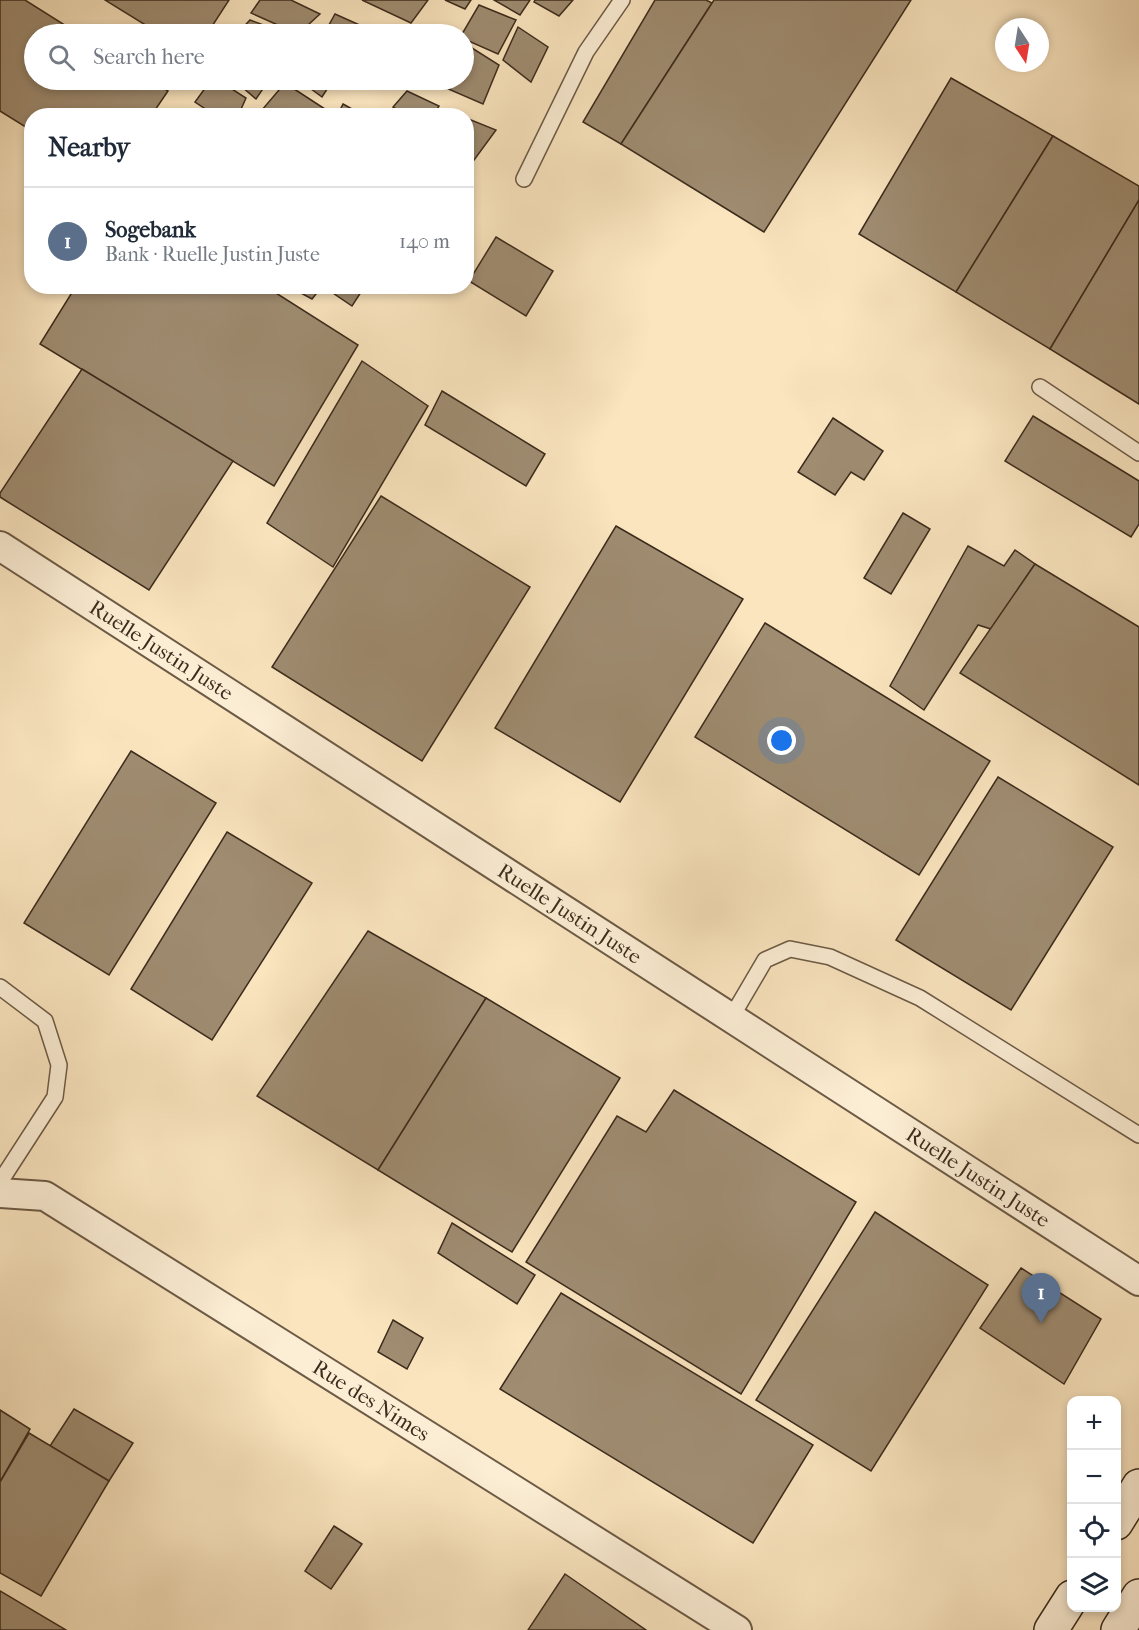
<!DOCTYPE html>
<meta charset="utf-8">
<style>
body{margin:0;font-family:"IM FELL French Canon",serif;background:#f6f6f7;color:#1f2937}
.controls{position:absolute;right:18px;bottom:18px;display:grid;overflow:hidden;border-radius:12px;box-shadow:0 3px 9px #0003}
.controls button{width:54px;height:54px;display:grid;place-items:center;padding:0;border:0;border-bottom:2px solid #e0e1e3;background:#fff;color:#1f2937;font:30px sans-serif}
.compass{position:absolute;left:995px;top:18px;width:54px;height:54px;border-radius:50%;background:#fff;box-shadow:0 3px 9px #0003;rotate:168deg}
.you{position:absolute;left:782px;top:741px;width:21px;height:21px;margin:-15px;border:4px solid #fff;border-radius:50%;background:#1a73e8;box-shadow:0 0 0 9px #1a73e833}
.badge{display:grid;place-items:center;width:39px;height:39px;border-radius:50%;background:#d93025;color:#fff;font-size:20px;font-weight:700}
.pin{position:absolute;translate:-50% -50px;filter:drop-shadow(0 2px 3px #0008)}
.pin::after{content:'';position:absolute;top:32px;width:21px;height:18px;background:inherit;clip-path:polygon(0 0,100% 0,50% 100%)}
.list{margin:0;padding:0;list-style:none}
h2{display:flex;justify-content:space-between;align-items:center;height:78px;margin:0;padding:0 24px;font-size:26px}
h2 small{font-size:20px;font-weight:400;color:#747a83}
.list li{display:grid;grid-template-columns:39px 1fr auto;gap:18px;align-items:center;box-sizing:border-box;height:108px;padding:0 24px;border-top:2px solid #e0e1e3}
.list b{display:block;font-size:22px;white-space:nowrap}
.list p{margin:0;font-size:20px;white-space:nowrap;color:#747a83}
.list em{font-size:20px;font-style:normal;color:#747a83}
.icon{flex:none;width:33px;height:33px;fill:none;stroke:currentColor;stroke-width:2;stroke-linecap:round;stroke-linejoin:round}
.map{position:relative;flex:none;width:1139px;height:1630px;overflow:hidden}
.search{position:absolute;background:#fff;box-shadow:0 3px 9px #0003;left:24px;top:24px;width:450px;height:66px;display:flex;align-items:center;gap:15px;box-sizing:border-box;padding:0 21px;border-radius:33px;color:#747a83;font-size:22px}
.panel{position:absolute;background:#fff;box-shadow:0 3px 9px #0003;left:24px;top:108px;width:450px;height:186px;border-radius:24px}
.map>svg:first-child{display:block}
.building{fill:#9f8c71;stroke:#3c2b1c;stroke-width:1.5}
.lines{fill:none;stroke-linecap:round;stroke-linejoin:round}
.lane-casing{stroke:#6c5a45;stroke-width:18}
.street-casing{stroke:#6c5a45;stroke-width:32}
.secondary-casing{stroke:#3c2b1c;stroke-width:36}
.lane{stroke:#fceed5;stroke-width:15}
.street{stroke:#fceed5;stroke-width:28}
.secondary{stroke:#fceed5;stroke-width:33}
.labels{text-anchor:middle;stroke-width:4.5;stroke-linejoin:round;paint-order:stroke}
.street-label{font-size:21px;fill:#3c2b1c;stroke:#fceed5}
</style>
<div class="map">
<svg width="1139" height="1630" viewBox="0 0 1139 1630">
<rect width="100%" height="100%" fill="#fae5bf"/>
<filter id="stains"><feTurbulence type="fractalNoise" baseFrequency=".00333" numOctaves="4"/><feColorMatrix values="0 0 0 0 .2 0 0 0 0 .09 0 0 0 0 .02 0 0 0 .5 -.17"/></filter>
<radialGradient id="worn" r=".72"><stop offset=".6" stop-color="#630" stop-opacity="0"/><stop offset="1" stop-color="#630" stop-opacity=".3"/></radialGradient>
<!-- building -->
<g class="building">
<path d="M0,0H25L79,34H34V80H150L168,91L151,116H32V131L0,111Z"/>
<path d="M105,0H229L207,34H160Z"/>
<path d="M260,0H291L320,14L298,34L251,13Z"/>
<path d="M362,0H428L411,23Z"/>
<path d="M445,0H471L465,9Z"/>
<path d="M494,0H530L520,15Z"/>
<path d="M535,0H573L559,16L534,2Z"/>
<path d="M655,0H706L712,3L621,144L583,122Z"/>
<path d="M714,0H911L764,232L621,144Z"/>
<path d="M479,5L516,20L498,54L464,39L462,34Z"/>
<path d="M335,14L375,32L372,34H324Z"/>
<path d="M250,20L288,34H237Z"/>
<path d="M518,27L548,47L531,82L503,60Z"/>
<path d="M464,43L499,65L483,104L439,85L442,80H464Z"/>
<path d="M951,78L1053,136L956,292L859,234Z"/>
<path d="M211,80H218L246,98L238,116H216L195,102Z"/>
<path d="M234,80H269L256,99Z"/>
<path d="M299,80H333L322,97Z"/>
<path d="M361,80H381L376,86Z"/>
<path d="M285,83L328,111L324,116H268L261,111Z"/>
<path d="M407,91L439,106L433,116H407L393,107Z"/>
<path d="M343,104L361,114V116H337Z"/>
<path d="M466,118L496,130L466,171Z"/>
<path d="M1053,136L1139,186V200L1050,349L956,292Z"/>
<path d="M1139,200V404L1050,349Z"/>
<path d="M496,237L553,271L526,316L469,281Z"/>
<path d="M76,286H265L358,345L274,486L40,344Z"/>
<path d="M288,286H316L320,289L312,299Z"/>
<path d="M338,286H365L352,306L333,293Z"/>
<path d="M362,361L428,406L333,567L267,523Z"/>
<path d="M82,369L233,461L149,590L0,497V493Z"/>
<path d="M442,391L545,454L526,486L425,425Z"/>
<path d="M1033,416L1139,481V524L1131,537L1005,461Z"/>
<path d="M833,418L883,451L864,480L851,472L835,495L798,472Z"/>
<path d="M381,496L530,587L422,761L272,667Z"/>
<path d="M903,513L930,529L891,594L864,578Z"/>
<path d="M616,526L743,599L620,802L495,728Z"/>
<path d="M968,546L1004,566L1015,550L1035,564L991,629L978,625L924,710L890,686Z"/>
<path d="M1035,564L1139,627V785L960,673Z"/>
<path d="M765,623L990,761L919,875L695,737Z"/>
<path d="M131,751L216,803L109,975L24,923Z"/>
<path d="M998,777L1113,847L1011,1010L896,940Z"/>
<path d="M227,832L312,883L212,1040L131,989Z"/>
<path d="M368,931L486,998L378,1170L257,1096Z"/>
<path d="M486,998L620,1078L512,1252L378,1170Z"/>
<path d="M674,1090L856,1202L741,1394L526,1262L617,1116L646,1132Z"/>
<path d="M875,1212L988,1285L871,1471L756,1400Z"/>
<path d="M452,1223L535,1275L517,1304L438,1253Z"/>
<path d="M1021,1268L1101,1319L1064,1384L980,1328Z"/>
<path d="M561,1293L813,1445L753,1543L500,1389Z"/>
<path d="M393,1320L423,1338L407,1369L378,1352Z"/>
<path d="M74,1409L133,1443L109,1481L50,1446Z"/>
<path d="M0,1410L30,1429L0,1482Z"/>
<path d="M29,1433L109,1481L41,1596L0,1573V1482Z"/>
<path d="M334,1526L362,1544L331,1589L305,1571Z"/>
<path d="M565,1574L646,1630H528Z"/>
<path d="M0,1591L66,1630H0Z"/>
</g>
<g class="lines">
<defs>
<g id="lane">
<path d="M524,179L586,52L622,0"/>
<path d="M1040,387L1139,453"/>
<path d="M0,987L45,1021L59,1065L55,1097L0,1182"/>
<path d="M731,1018L765,960L790,949L830,957L920,998L1139,1135"/>
</g>
<g id="street">
<path id="s1" d="M0,546L1139,1281"/>
<path id="s2" d="M0,1193L45,1196L737,1630"/>
</g>
<g id="secondary">
<path d="M1116,1523L1139,1486"/>
<path d="M1051,1630L1072,1597"/>
<path d="M1118,1630L1139,1596"/>
</g>
</defs>
<!-- lane casing -->
<use href="#lane" class="lane-casing"/>
<!-- street casing -->
<use href="#street" class="street-casing"/>
<!-- secondary casing -->
<use href="#secondary" class="secondary-casing"/>
<!-- lane -->
<use href="#lane" class="lane"/>
<!-- street -->
<use href="#street" class="street"/>
<!-- secondary -->
<use href="#secondary" class="secondary"/>
</g>
<g class="labels">
<!-- street labels -->
<g class="street-label">
<text dy="7" stroke="none"><textPath href="#s1" startOffset="192">Ruelle Justin Juste</textPath></text>
<text dy="7" stroke="none"><textPath href="#s1" startOffset="678">Ruelle Justin Juste</textPath></text>
<text dy="7" stroke="none"><textPath href="#s1" startOffset="1164">Ruelle Justin Juste</textPath></text>
<text dy="7" stroke="none"><textPath href="#s2" startOffset="430">Rue des Nimes</textPath></text>
</g>
</g>
<rect width="100%" height="100%" filter="url(#stains)"/>
<rect width="100%" height="100%" fill="url(#worn)"/>
</svg>
<div class="controls">
<button>+</button>
<button>−</button>
<button><svg class="icon" aria-label="locate" viewBox="0 0 24 24"><circle cx="12" cy="12" r="6"/><path d="M12 2v4M12 18v4M2 12h4M18 12h4"/></svg></button>
<button><svg class="icon" aria-label="layers" viewBox="0 0 24 24"><path d="M12 4l9 5-9 5-9-5zM3 14l9 5 9-5"/></svg></button>
</div>
<svg class="compass" viewBox="-18 -18 36 36"><path d="M0-13l5 13h-10z" fill="#e53935"/><path d="M0 13l5-13h-10z" fill="#747a83"/></svg>
<div class="you"></div>
<div class="pin badge" style="left:1041px;top:1323px;background:#5c6f8a">1</div>
<div class="search"><svg class="icon" aria-label="search" viewBox="0 0 24 24"><circle cx="10" cy="10" r="6"/><path d="M15 15l6 6"/></svg>Search here</div>
<section class="panel">
<h2>Nearby<small></small></h2>
<ul class="list">
<li><span class="badge" style="background:#5c6f8a">1</span><div><b>Sogebank</b><p>Bank · Ruelle Justin Juste</p></div><em>140 m</em></li>
</ul>
</section>
</div>
